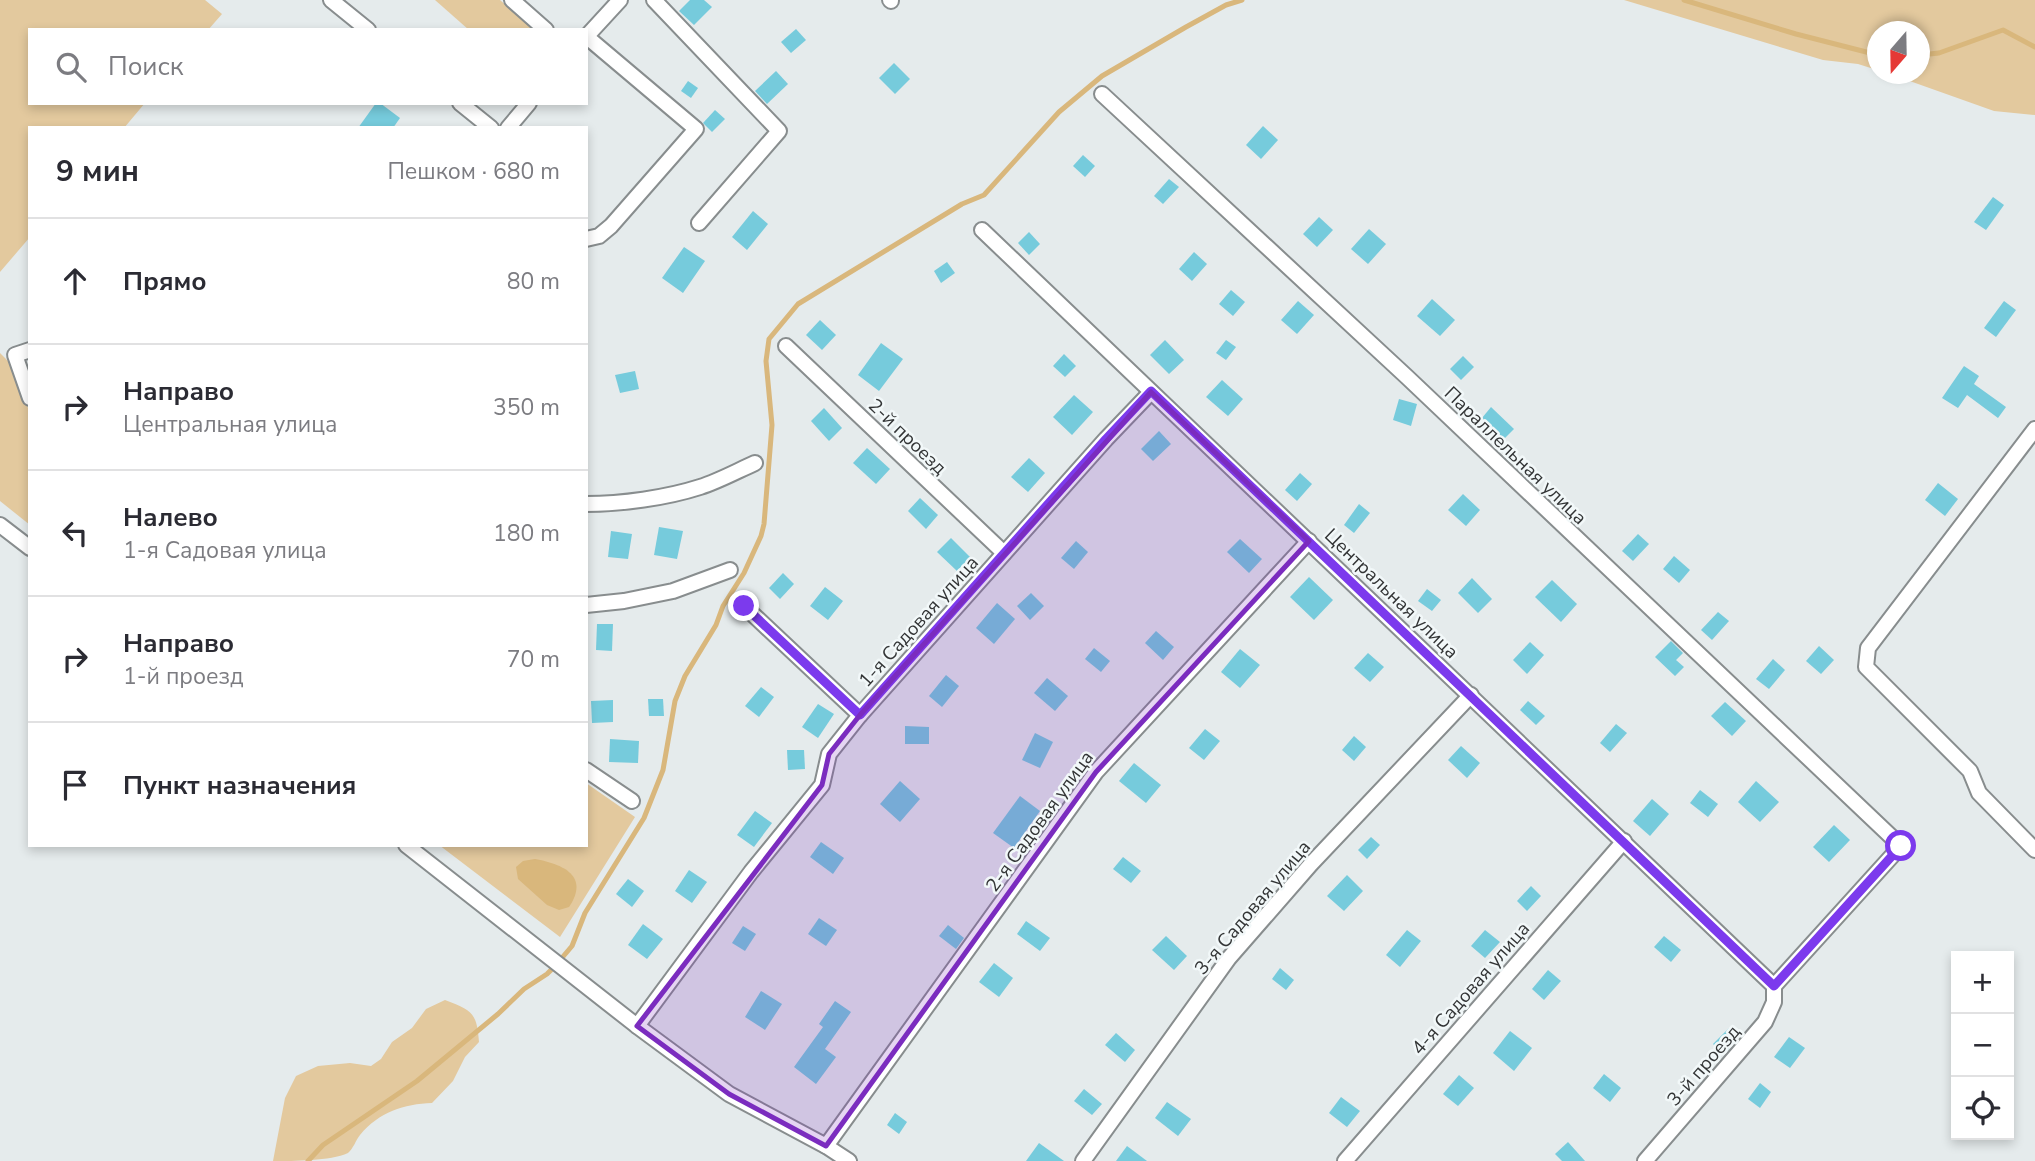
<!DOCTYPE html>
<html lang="ru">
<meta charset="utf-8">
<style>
body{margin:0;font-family:"Nunito Sans",sans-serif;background:#f7f7f7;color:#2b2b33}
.controls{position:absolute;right:21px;bottom:21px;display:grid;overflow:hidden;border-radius:0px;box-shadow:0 4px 10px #0003}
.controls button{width:63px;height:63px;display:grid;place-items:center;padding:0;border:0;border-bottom:2px solid #e1e1e2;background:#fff;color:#2b2b33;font:35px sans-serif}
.compass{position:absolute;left:1867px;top:21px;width:63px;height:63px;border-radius:50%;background:#fff;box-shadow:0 4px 10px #0003;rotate:200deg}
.stop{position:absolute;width:21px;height:21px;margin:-16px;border:5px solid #7c3aed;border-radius:50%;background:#fff}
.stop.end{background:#7c3aed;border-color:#fff;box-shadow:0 2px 7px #0008}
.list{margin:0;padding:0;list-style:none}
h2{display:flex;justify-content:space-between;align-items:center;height:91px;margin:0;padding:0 28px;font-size:30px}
h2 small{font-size:23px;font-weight:400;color:#7c7c81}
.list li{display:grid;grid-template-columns:46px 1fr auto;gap:21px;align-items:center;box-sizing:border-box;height:126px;padding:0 28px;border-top:2px solid #e1e1e2}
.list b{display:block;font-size:26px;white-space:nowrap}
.list p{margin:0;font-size:23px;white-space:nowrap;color:#7c7c81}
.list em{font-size:23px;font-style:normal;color:#7c7c81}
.icon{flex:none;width:38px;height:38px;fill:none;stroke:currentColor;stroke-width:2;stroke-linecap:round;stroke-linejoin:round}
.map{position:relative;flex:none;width:2035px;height:1161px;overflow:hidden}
.search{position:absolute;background:#fff;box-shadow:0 4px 10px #0003;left:28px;top:28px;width:560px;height:77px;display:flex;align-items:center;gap:18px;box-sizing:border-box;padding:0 24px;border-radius:0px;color:#7c7c81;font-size:26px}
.panel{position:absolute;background:#fff;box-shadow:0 4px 10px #0003;left:28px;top:126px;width:560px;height:721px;border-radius:0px}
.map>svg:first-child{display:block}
.green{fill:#e3c99e}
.water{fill:#d9b77c}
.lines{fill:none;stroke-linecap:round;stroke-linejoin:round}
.stream{stroke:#d9b77c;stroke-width:5}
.building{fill:#76cbdc}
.minor-casing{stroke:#888d8e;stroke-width:18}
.minor{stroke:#fff;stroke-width:14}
.route{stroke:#7c3aed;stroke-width:9}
.marked{fill:#7b2cbf;fill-opacity:0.2;stroke:#7b2cbf;stroke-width:5;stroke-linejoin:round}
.labels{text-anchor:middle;stroke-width:5;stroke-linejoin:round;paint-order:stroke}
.street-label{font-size:19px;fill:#333536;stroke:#f2f8f9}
</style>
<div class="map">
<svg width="2035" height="1161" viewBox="0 0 2035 1161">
<rect width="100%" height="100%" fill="#e5ebec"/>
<!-- green -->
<g class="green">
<path d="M0,0H205L222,14L208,30H30V103H145L124,128H30V237L0,272Z"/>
<path d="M435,0H500L534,30H469Z"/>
<path d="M1624,0H2035V115L1994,111L1890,74H1920V32H1878L1877,70L1858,64L1823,60Z"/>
<path d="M0,353L10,363L30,413V525L0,501Z"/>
<path d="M586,783L635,817L560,937L439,845H586Z"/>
<path d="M445,1000C472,1010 477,1013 479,1042L465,1057L453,1081L432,1103C404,1104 379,1112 360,1135C356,1140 353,1149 348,1153C330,1161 294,1161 273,1161L285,1098L296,1076L318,1066L350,1063L371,1066L381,1059L392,1042L412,1028L426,1009Z"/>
</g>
<!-- water -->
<path class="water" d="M535,859C563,864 590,876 569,907L559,910L547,905L518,879L516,867L523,861Z"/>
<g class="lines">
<!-- stream -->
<g class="stream">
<path d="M1684,0L1796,34L1878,55"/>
<path d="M1920,55L1939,53L2003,30L2035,47"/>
<path d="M561,959L572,946L585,913L644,818L663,770L675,701L685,676L716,625L723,606L744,573L761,536L764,524L772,425L766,361L769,339L798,304L962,204L984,195L1059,112L1102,76L1186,27L1226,5L1242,0"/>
<path d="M308,1161L323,1145L417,1081L498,1014L524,989L547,974L552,969"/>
</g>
</g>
<!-- building -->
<g class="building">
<path d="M690,0H704L712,7L694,25L679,11Z"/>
<path d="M796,29L806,40L791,53L781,42Z"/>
<path d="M894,63L910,79L895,94L879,78Z"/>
<path d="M776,71L788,84L767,104L755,91Z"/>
<path d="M688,81L698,88L691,98L681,91Z"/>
<path d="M376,103H380L400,118L393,128H358Z"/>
<path d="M715,110L725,119L712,132L703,123Z"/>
<path d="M1263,126L1278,140L1261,159L1246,145Z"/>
<path d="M1083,155L1095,166L1085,177L1073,166Z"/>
<path d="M1169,179L1179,187L1163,204L1154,196Z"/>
<path d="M1993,197L2004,205L1986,230L1974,222Z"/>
<path d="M753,211L768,224L747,250L732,237Z"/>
<path d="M1319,217L1333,230L1317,247L1303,234Z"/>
<path d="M1369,229L1386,244L1368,264L1351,249Z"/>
<path d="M1029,232L1040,244L1029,255L1018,243Z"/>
<path d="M684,247L705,261L683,293L662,278Z"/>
<path d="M1194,252L1207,264L1192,281L1179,269Z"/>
<path d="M947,262L955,273L941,283L934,271Z"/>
<path d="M1231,290L1245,302L1233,316L1219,304Z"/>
<path d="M1432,299L1455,320L1440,336L1417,316Z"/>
<path d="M1298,301L1314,315L1297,334L1281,320Z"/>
<path d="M2004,301L2016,310L1996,337L1984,328Z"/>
<path d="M820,320L836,335L822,350L806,335Z"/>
<path d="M1165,340L1184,360L1169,374L1150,355Z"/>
<path d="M1226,340L1236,347L1226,360L1216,353Z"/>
<path d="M881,343L903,359L879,391L858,375Z"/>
<path d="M1064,354L1076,366L1065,377L1053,366Z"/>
<path d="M1463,356L1474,367L1461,380L1450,369Z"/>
<path d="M1964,366L1979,376L1974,384L2006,407L1998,418L1967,395L1958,408L1942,398Z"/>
<path d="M635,371L639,389L620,393L615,375Z"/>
<path d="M1222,380L1243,399L1228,416L1206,397Z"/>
<path d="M1074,395L1093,412L1072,435L1053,417Z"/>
<path d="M1399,399L1417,404L1411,426L1393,420Z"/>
<path d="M1491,407L1514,429L1504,439L1482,418Z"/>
<path d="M824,408L842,428L829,441L811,421Z"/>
<path d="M1159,431L1171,444L1153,461L1141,449Z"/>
<path d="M867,448L890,469L876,484L853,463Z"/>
<path d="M1029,458L1045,473L1028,492L1011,477Z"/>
<path d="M1300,473L1312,484L1297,501L1285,490Z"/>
<path d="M1938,483L1958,499L1945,516L1925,500Z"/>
<path d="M1463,494L1480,510L1466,526L1448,510Z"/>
<path d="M920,498L938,515L926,529L908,511Z"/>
<path d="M1359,504L1370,513L1354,533L1344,525Z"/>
<path d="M659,527L683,531L677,559L654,555Z"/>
<path d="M611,531L632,534L628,559L608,557Z"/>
<path d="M1638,534L1649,544L1633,561L1622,551Z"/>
<path d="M951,538L970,557L957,571L937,552Z"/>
<path d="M1240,539L1262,559L1249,573L1227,552Z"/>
<path d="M1076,541L1088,552L1074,569L1061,558Z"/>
<path d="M1674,556L1690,570L1679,583L1663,569Z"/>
<path d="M783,573L794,584L780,599L769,588Z"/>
<path d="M1309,577L1333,600L1314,620L1290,597Z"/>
<path d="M1472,578L1492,599L1478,613L1458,593Z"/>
<path d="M1552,580L1577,604L1561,622L1535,597Z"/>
<path d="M825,587L843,601L828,620L810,606Z"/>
<path d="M1427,589L1441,600L1432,611L1418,601Z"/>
<path d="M1031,593L1044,606L1030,620L1017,606Z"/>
<path d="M997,603L1015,619L994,644L976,628Z"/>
<path d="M1718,612L1729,621L1712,640L1701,630Z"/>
<path d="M597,624H613L612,651L596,650Z"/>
<path d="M1156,631L1174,647L1163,660L1145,643Z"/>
<path d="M1671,641L1683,653L1676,660L1684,667L1675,676L1655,657Z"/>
<path d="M1530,642L1544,655L1527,674L1513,660Z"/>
<path d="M1819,646L1834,660L1821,674L1806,661Z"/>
<path d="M1094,648L1110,661L1101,672L1085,659Z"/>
<path d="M1240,649L1260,665L1240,688L1221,672Z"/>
<path d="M1368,653L1384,667L1370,682L1354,668Z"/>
<path d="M1773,659L1785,670L1769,689L1756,679Z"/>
<path d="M946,675L959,686L942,707L929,696Z"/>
<path d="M1047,678L1068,696L1055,711L1034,693Z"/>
<path d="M761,687L774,697L759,717L745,706Z"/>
<path d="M648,699H663L664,716H649Z"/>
<path d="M613,700V722L592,723L591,701Z"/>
<path d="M1528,701L1545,716L1536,725L1520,710Z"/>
<path d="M1725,702L1746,721L1732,736L1711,716Z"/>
<path d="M818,704L834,714L818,738L802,727Z"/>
<path d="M1616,724L1627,733L1610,752L1600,743Z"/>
<path d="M905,726L929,727V744H905Z"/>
<path d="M1205,729L1220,741L1204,760L1189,748Z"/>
<path d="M1035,733L1053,742L1040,768L1022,760Z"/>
<path d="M1354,736L1366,747L1354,761L1342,750Z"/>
<path d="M610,739L639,741L638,763L609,762Z"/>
<path d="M1461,746L1480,763L1467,778L1448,760Z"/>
<path d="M787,750H804L805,769L788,770Z"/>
<path d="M1134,763L1161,785L1146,803L1119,781Z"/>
<path d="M900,781L920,799L900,822L880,804Z"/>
<path d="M1756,781L1779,802L1760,822L1738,802Z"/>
<path d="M1700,790L1718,804L1708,817L1690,803Z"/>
<path d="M1020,796L1040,811L1014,848L993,833Z"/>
<path d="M1652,799L1669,814L1650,836L1633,821Z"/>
<path d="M755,811L772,823L754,847L737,835Z"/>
<path d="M1834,825L1850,840L1829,862L1813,847Z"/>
<path d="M1371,837L1380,845L1367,859L1358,850Z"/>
<path d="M821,842L844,858L833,874L810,857Z"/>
<path d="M1123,857L1141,871L1131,883L1113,869Z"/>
<path d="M689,870L707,882L692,903L675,891Z"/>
<path d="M1347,875L1363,891L1344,911L1327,896Z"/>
<path d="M628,879L644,891L632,907L616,894Z"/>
<path d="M1531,886L1541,896L1527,911L1517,901Z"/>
<path d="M819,918L837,930L826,946L808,934Z"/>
<path d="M1026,921L1050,938L1040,951L1017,934Z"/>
<path d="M643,924L663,939L647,959L628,945Z"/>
<path d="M948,925L964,938L956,949L939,936Z"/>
<path d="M743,926L756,934L745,951L732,943Z"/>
<path d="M1407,930L1421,941L1400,967L1386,955Z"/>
<path d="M1485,930L1500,942L1485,958L1471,946Z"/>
<path d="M1166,936L1187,956L1174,970L1152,950Z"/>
<path d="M1664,936L1681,950L1671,962L1654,947Z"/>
<path d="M994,963L1013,978L999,997L979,982Z"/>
<path d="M1280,968L1294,980L1286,990L1272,979Z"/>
<path d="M1548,970L1561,981L1544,1000L1532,989Z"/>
<path d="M761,991L782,1004L765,1030L745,1017Z"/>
<path d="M835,1001L851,1012L825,1049L836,1057L816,1084L794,1067L823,1027L819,1024Z"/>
<path d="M1729,1028L1739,1037L1724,1054L1713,1044Z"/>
<path d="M1510,1031L1532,1048L1514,1071L1493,1053Z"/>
<path d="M1116,1033L1135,1050L1125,1062L1105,1045Z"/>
<path d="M1789,1037L1805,1048L1790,1068L1774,1057Z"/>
<path d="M1604,1074L1621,1088L1610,1102L1593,1088Z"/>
<path d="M1459,1075L1474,1088L1458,1106L1443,1094Z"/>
<path d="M1760,1083L1771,1092L1760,1108L1748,1099Z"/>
<path d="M1084,1089L1102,1104L1092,1115L1074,1101Z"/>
<path d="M1341,1097L1360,1111L1347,1127L1329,1113Z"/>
<path d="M1167,1102L1191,1119L1178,1136L1155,1118Z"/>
<path d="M895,1113L907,1122L899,1134L887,1125Z"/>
<path d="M1568,1142L1585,1161H1562L1555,1154Z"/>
<path d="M1039,1143L1064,1161H1026Z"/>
<path d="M1127,1146L1147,1161H1116Z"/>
</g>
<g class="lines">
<defs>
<g id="minor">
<path d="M331,0L368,30"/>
<path d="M512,0L546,30"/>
<path d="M654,0L779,131L699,223"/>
<path d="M890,0L891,1"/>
<path d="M586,37L620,0"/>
<path d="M1102,94L1407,377L1901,846L1774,986"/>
<path d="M460,103L491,128"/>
<path d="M508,128L529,103"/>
<path d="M982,230L1774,986"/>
<path d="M586,239L599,236L611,226L696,129L587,37"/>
<path d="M786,346L1004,553"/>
<path d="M30,350L15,355L30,398"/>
<path d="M2035,429L1868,648L1866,667L1970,771L1979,793L2035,850"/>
<path d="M586,504C621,504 666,498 700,487C719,481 737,471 755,463"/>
<path d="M0,525L30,548"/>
<path d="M586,605L624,601L673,591L730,570"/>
<path d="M744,606L860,715"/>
<path d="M586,770L632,801"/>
<path d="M406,845L637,1026L729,1094L826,1146L849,1161"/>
<path d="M637,1026L751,872L822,785L829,754L860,715L1106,439L1151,392"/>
<path d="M826,1146L1096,772L1309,541"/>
<path d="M1083,1161L1229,958L1311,864L1471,695"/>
<path d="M1345,1161L1624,841"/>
<path d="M1645,1161L1765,1022L1774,1002V986"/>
</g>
</defs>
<!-- minor casing -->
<use href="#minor" class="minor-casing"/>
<!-- minor -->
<use href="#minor" class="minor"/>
</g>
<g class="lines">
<!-- route -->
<path class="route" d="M744,606L860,715L1106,439L1151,391L1774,986L1901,846"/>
</g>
<!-- marked area -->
<path class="marked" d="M1151,392L1309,541L1096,772L826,1146L729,1094L637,1026L822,785L829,754L860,715Z"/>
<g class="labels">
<!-- street labels -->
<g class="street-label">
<text transform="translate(908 436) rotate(44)" y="7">2-й проезд</text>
<text transform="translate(1516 455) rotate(44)" y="7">Параллельная улица</text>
<text transform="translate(1392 593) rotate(44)" y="7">Центральная улица</text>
<text transform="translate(918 621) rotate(-48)" y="7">1-я Садовая улица</text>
<text transform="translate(1039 821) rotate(-54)" y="7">2-я Садовая улица</text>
<text transform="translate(1252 907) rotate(-50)" y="7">3-я Садовая улица</text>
<text transform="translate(1470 988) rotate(-49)" y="7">4-я Садовая улица</text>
<text transform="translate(1703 1065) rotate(-49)" y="7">3-й проезд</text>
</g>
</g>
</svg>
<div class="controls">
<button>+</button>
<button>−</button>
<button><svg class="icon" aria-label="locate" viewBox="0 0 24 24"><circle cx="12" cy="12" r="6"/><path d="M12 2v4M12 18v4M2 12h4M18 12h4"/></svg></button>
</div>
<svg class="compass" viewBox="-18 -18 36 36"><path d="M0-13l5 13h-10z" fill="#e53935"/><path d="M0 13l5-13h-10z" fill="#7c7c81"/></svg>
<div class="stop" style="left:1901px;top:846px"></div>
<div class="stop end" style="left:744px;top:606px"></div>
<div class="search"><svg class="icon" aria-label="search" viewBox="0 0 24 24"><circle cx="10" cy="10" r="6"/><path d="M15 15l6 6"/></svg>Поиск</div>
<section class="panel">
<h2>9 мин<small>Пешком · 680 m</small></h2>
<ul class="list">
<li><svg class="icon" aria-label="ahead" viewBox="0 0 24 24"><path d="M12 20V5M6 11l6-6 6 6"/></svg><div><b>Прямо</b></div><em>80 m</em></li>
<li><svg class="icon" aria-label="right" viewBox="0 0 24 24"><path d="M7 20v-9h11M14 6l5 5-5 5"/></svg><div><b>Направо</b><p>Центральная улица</p></div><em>350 m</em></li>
<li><svg class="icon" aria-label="left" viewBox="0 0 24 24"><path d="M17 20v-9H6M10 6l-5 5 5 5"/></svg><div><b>Налево</b><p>1-я Садовая улица</p></div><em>180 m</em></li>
<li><svg class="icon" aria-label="right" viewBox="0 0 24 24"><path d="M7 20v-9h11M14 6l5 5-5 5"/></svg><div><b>Направо</b><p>1-й проезд</p></div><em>70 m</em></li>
<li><svg class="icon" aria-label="arrive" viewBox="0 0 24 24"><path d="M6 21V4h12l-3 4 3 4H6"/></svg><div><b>Пункт назначения</b></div></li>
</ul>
</section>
</div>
